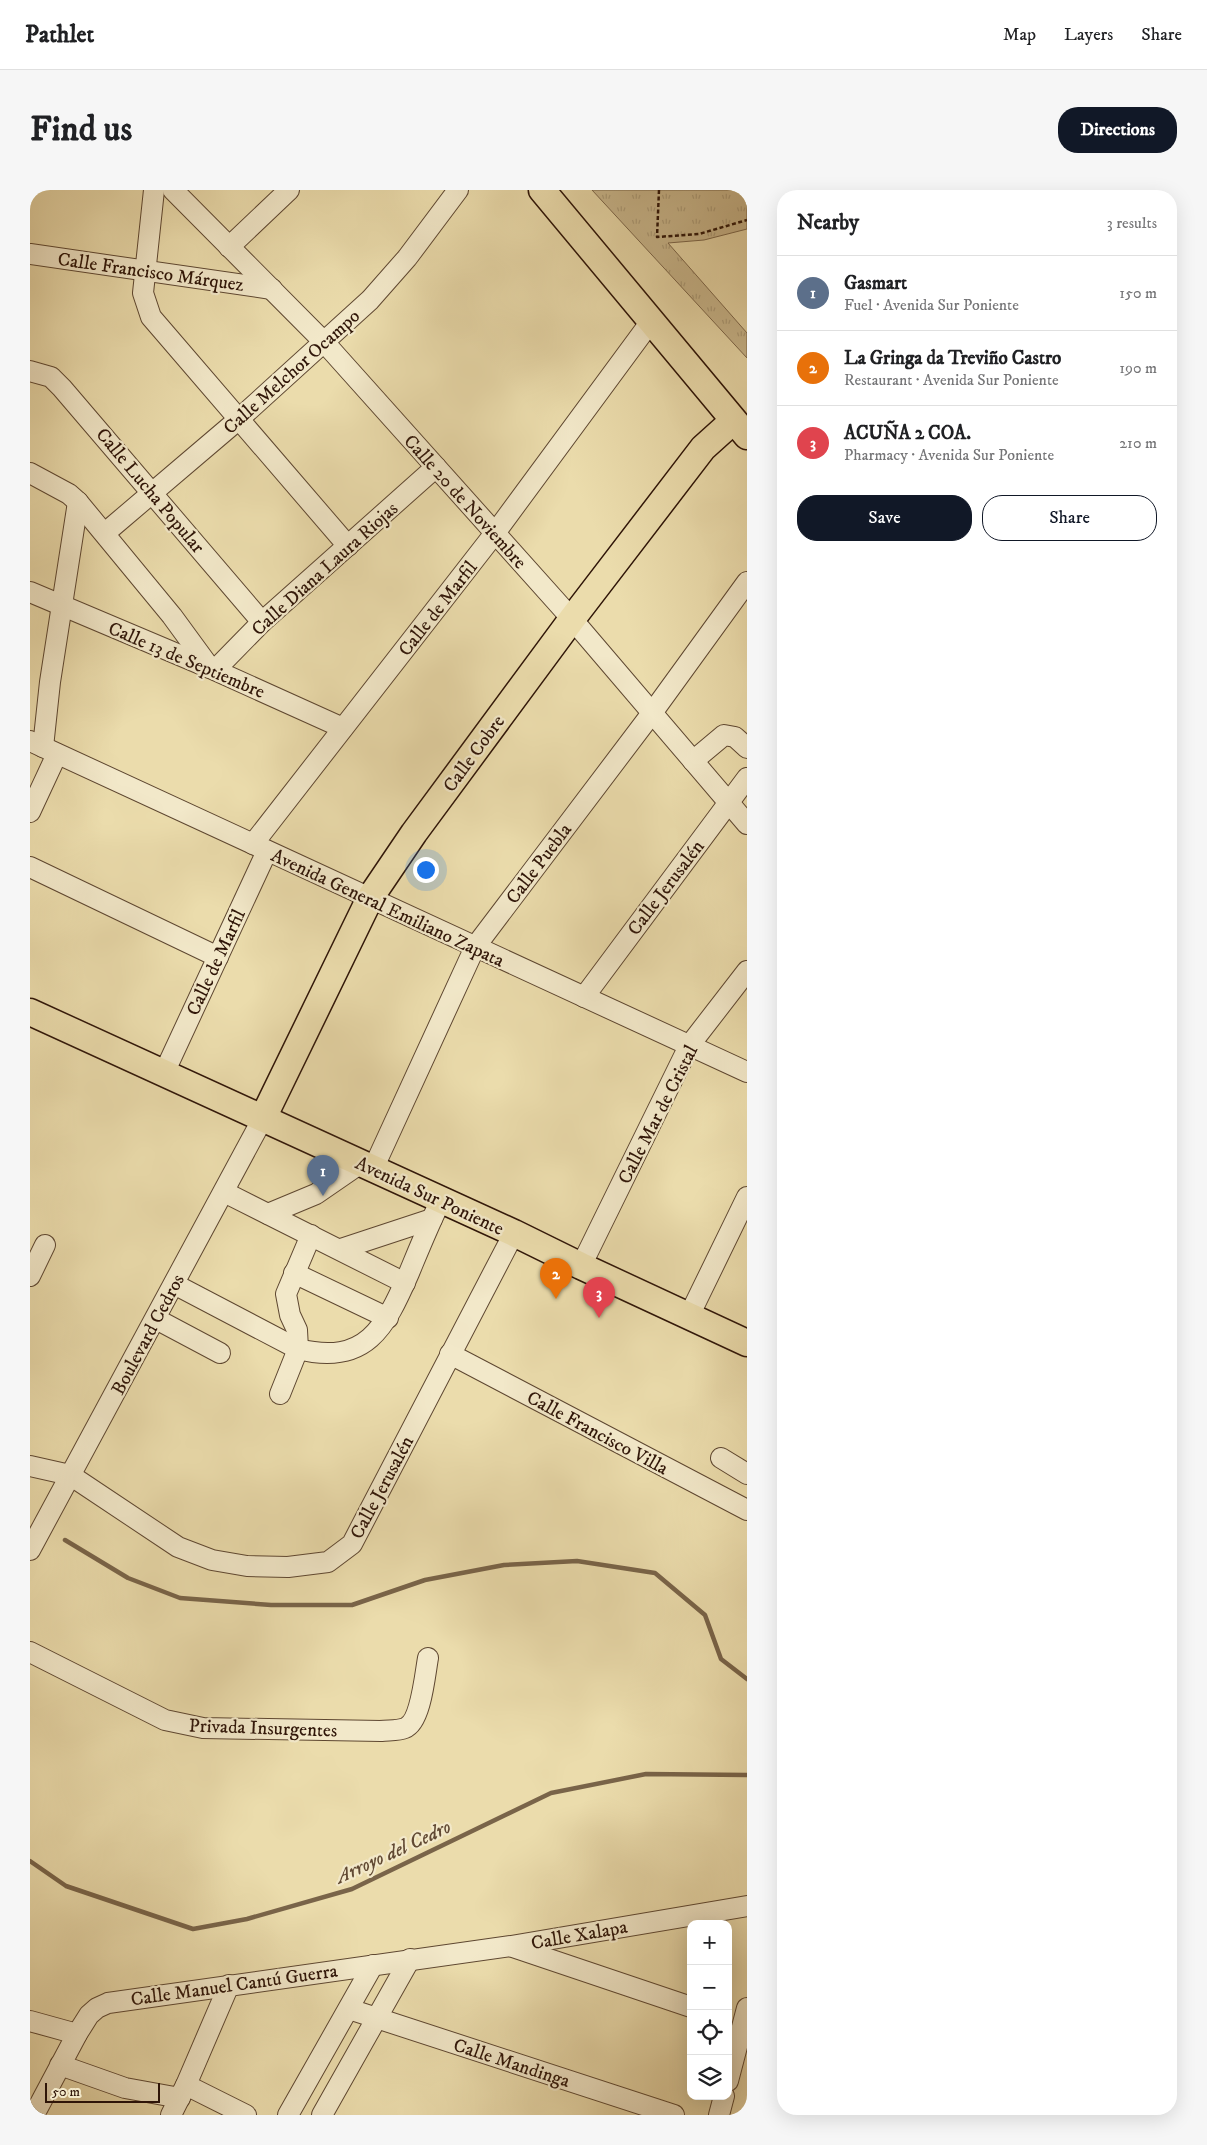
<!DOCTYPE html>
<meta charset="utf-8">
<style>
body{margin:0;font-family:"IM FELL DW Pica",serif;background:#f6f6f6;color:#202124}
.controls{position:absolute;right:15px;bottom:15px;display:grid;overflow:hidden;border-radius:10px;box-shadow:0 5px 20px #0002}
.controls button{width:45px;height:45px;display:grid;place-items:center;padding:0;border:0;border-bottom:1px solid #e0e0e0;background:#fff;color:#202124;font:25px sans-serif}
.scale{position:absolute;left:15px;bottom:12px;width:115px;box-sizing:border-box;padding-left:5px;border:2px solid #2f1508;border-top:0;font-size:14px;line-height:18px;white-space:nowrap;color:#2f1508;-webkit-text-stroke:4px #f2e8c9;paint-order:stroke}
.you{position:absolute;left:395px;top:679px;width:18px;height:18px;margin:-12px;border:4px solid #fff;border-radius:50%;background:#1a73e8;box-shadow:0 0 0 8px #1a73e833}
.badge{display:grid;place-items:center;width:32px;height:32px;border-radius:50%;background:#111827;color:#fff;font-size:16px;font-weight:700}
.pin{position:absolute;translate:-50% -41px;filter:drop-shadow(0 1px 2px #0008)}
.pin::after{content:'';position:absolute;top:26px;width:18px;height:15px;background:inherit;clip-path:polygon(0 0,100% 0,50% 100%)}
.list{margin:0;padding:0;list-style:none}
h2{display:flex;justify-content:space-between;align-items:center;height:65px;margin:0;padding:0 20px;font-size:21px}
h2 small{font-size:16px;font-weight:400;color:#757577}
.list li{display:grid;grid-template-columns:32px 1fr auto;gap:15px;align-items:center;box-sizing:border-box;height:75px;padding:0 20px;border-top:1px solid #e0e0e0}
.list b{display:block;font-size:19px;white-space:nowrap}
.list p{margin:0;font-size:16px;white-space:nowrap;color:#757577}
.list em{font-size:16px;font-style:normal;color:#757577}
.actions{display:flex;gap:10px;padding:15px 20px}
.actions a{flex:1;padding:11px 0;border:1px solid #111827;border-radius:20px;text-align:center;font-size:18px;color:#111827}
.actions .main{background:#111827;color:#fff}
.icon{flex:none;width:28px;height:28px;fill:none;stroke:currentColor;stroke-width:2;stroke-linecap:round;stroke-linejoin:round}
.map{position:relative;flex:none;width:717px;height:1925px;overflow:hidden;border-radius:20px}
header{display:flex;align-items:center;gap:30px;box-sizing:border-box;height:70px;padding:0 25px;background:#fff;border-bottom:1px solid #e0e0e0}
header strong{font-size:24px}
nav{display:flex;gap:28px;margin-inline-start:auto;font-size:18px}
.intro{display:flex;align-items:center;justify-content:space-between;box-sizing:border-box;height:120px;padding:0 30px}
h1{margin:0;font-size:35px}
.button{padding:12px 22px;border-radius:20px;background:#111827;color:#fff;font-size:18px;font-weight:700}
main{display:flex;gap:30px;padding:0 30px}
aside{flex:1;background:#fff;border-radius:20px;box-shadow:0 5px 20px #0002}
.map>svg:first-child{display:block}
.park{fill:url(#park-tufts);stroke:#7d684c}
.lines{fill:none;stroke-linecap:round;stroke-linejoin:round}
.stream{stroke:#796449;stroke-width:4.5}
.minor-casing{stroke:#5e4731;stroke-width:22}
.major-casing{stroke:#2f1508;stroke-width:29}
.path{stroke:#2f1508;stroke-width:2.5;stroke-dasharray:4 2.5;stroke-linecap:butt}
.minor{stroke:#f2e8c9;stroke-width:20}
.major{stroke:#ebdcac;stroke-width:26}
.labels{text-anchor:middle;stroke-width:4.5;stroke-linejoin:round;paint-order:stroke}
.street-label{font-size:19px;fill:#2f1508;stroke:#f2e8c9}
.water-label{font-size:20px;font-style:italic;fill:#614933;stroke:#f2e8c9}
</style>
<header>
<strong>Pathlet</strong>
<nav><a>Map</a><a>Layers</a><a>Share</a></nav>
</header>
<div class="intro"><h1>Find us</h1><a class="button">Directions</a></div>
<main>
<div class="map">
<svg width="717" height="1925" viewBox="0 0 717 1925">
<defs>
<pattern id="park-tufts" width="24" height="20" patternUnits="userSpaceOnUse" patternTransform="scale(1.25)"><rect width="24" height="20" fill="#cbba90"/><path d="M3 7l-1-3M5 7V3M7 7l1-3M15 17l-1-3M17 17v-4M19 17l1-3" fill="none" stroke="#af9f7b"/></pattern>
</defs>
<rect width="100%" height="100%" fill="#ebdcac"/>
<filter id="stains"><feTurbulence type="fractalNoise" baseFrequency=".004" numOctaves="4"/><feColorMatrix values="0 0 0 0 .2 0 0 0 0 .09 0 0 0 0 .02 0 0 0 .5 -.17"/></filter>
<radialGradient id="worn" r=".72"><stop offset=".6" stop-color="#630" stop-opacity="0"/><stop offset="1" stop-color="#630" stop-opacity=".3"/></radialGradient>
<!-- park -->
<path class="park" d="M562,0H717V39L674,50L638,53L717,143V168Z"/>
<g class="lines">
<!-- stream -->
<g class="stream">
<path d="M35,1350L98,1388L150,1408L241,1415H322L395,1390L474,1375L547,1371L625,1383L675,1425L691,1469L717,1489"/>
<path d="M0,1671L36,1696L163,1739L217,1729L322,1699L521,1603L616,1584L717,1585"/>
</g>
<defs>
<g id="minor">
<path d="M124,0L113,103L121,127L318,356"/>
<path d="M143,0L294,152L542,429L717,634"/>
<path d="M199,57L259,0"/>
<path d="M0,64L242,99"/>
<path d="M0,181L21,187L32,198L232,432"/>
<path d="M0,283L39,304L48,312L142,426L180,478"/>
<path d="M75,343L209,229L340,110L377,68L428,0"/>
<path d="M0,402L180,478L313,538"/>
<path d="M185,480L232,432L406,277"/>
<path d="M0,551L717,882"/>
<path d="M13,557L20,492L48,312"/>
<path d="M663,571L694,545L705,547L717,558"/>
<path d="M0,622L27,564"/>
<path d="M223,654L465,343L622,130"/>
<path d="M0,677L188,767"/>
<path d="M554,807L717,588"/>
<path d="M134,883L237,661"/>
<path d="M343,979L445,757L622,523L717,392"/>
<path d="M194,1002L375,1093"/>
<path d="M238,1024L286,1004L331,973"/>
<path d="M311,1059L402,1029"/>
<path d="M551,1076L659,856L717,781"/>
<path d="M264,1083L358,1128"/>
<path d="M0,1086L15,1055"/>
<path d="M144,1094L268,1159C336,1176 355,1138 379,1083C389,1059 399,1034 411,1010"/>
<path d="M659,1126L717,1007"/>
<path d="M126,1129L190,1163"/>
<path d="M420,1164L717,1320"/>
<path d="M250,1204L268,1159L267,1140L260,1125L256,1104L281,1045"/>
<path d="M691,1268L717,1284"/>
<path d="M0,1276L40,1285L148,1357L182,1370L217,1376L258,1377L298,1372L322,1354L484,1043"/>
<path d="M0,1360L233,928"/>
<path d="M0,1462L135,1530L173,1538L351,1541C358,1540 368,1541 375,1538C391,1532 395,1484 398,1468"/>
<path d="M483,1757L661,1817"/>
<path d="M319,1819L644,1925"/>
<path d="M0,1831L47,1844"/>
<path d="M30,1875L95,1898L150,1908"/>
<path d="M698,1891L717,1818"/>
<path d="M156,1895L216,1925"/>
<path d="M4,1925L47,1844L59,1825L67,1818L78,1813L481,1756L717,1716"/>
<path d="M141,1925L156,1895L199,1795"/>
<path d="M258,1925L343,1775"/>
<path d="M292,1925L380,1769"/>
<path d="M689,1925L694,1906"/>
</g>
<g id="major">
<path d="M512,0L717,246"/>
<path d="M0,822L484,1043L551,1076L717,1153"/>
<path d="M233,928L340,708L384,643L542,429L673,258L703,231"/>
</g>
</defs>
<!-- minor casing -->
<use href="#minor" class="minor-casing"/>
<!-- major casing -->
<use href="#major" class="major-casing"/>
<!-- path -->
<path class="path" d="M629,0L627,47L669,44L717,30"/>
<!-- minor -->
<use href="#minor" class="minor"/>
<!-- major -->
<use href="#major" class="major"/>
</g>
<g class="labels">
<!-- street labels -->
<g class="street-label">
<text transform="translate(121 81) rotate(8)" y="7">Calle Francisco Márquez</text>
<text transform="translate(261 181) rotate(-42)" y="7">Calle Melchor Ocampo</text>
<text transform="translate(121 300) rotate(50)" y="7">Calle Lucha Popular</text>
<text transform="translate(436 311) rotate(48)" y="7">Calle 20 de Noviembre</text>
<text transform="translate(294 378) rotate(-42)" y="7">Calle Diana Laura Riojas</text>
<text transform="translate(407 418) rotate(-52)" y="7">Calle de Marfil</text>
<text transform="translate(157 469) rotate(23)" y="7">Calle 13 de Septiembre</text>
<text transform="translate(443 563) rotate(-54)" y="7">Calle Cobre</text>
<text transform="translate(508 673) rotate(-53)" y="7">Calle Puebla</text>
<text transform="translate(635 697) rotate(-53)" y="7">Calle Jerusalén</text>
<text transform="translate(358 717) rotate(25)" y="7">Avenida General Emiliano Zapata</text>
<text transform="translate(185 772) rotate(-65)" y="7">Calle de Marfil</text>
<text transform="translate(627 924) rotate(-63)" y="7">Calle Mar de Cristal</text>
<text transform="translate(400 1005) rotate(25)" y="7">Avenida Sur Poniente</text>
<text transform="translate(117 1144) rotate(-62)" y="7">Boulevard Cedros</text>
<text transform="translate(568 1242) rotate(28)" y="7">Calle Francisco Villa</text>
<text transform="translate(351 1297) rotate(-62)" y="7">Calle Jerusalén</text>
<text transform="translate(233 1537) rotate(2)" y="7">Privada Insurgentes</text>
<text transform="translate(549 1744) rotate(-10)" y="7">Calle Xalapa</text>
<text transform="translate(204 1794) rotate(-8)" y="7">Calle Manuel Cantú Guerra</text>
<text transform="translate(482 1872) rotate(18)" y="7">Calle Mandinga</text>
</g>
<!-- water labels -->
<g class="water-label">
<text transform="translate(363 1661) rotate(-25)" y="7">Arroyo del Cedro</text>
</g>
</g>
<rect width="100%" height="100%" filter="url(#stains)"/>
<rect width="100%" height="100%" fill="url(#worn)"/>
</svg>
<div class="controls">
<button>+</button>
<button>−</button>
<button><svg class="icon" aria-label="locate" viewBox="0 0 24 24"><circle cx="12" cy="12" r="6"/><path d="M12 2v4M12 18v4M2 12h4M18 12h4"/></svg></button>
<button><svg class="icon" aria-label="layers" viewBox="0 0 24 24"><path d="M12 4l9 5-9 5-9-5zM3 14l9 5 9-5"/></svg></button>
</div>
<div class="scale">50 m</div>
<div class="you"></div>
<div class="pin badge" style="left:293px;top:1006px;background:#5c6f8a">1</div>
<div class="pin badge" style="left:526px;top:1109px;background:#e8710a">2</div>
<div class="pin badge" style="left:569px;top:1128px;background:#e0444e">3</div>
</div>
<aside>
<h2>Nearby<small>3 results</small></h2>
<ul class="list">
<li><span class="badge" style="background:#5c6f8a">1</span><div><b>Gasmart</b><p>Fuel · Avenida Sur Poniente</p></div><em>150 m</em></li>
<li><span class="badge" style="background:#e8710a">2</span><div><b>La Gringa da Treviño Castro</b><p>Restaurant · Avenida Sur Poniente</p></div><em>190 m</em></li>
<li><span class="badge" style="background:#e0444e">3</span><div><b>ACUÑA 2 COA.</b><p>Pharmacy · Avenida Sur Poniente</p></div><em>210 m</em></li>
</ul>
<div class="actions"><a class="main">Save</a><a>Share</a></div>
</aside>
</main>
